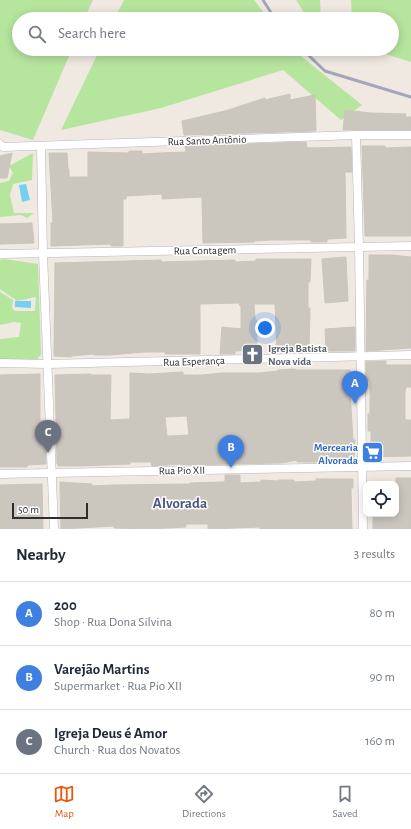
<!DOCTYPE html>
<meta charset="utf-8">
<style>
body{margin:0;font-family:"Alegreya Sans",sans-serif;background:#f6f6f7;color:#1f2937}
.controls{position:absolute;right:12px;bottom:12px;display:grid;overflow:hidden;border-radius:8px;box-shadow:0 2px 10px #0003}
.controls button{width:36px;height:36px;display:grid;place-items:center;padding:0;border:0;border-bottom:1px solid #e0e1e3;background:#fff;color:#1f2937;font:20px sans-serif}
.scale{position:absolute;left:12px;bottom:10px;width:76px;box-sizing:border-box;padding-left:4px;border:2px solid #2e2e2e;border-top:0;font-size:11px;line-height:14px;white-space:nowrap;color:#2e2e2e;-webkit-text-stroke:3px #fff;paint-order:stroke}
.you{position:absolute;left:265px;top:328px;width:14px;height:14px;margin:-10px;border:3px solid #fff;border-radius:50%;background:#1a73e8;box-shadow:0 0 0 6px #1a73e833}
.badge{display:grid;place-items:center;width:26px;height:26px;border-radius:50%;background:#ea580c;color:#fff;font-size:13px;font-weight:700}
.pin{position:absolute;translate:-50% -33px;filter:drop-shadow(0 1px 2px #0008)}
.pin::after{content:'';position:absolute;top:21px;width:14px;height:12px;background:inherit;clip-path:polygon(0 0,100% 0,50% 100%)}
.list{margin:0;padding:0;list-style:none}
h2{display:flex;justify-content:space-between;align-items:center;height:52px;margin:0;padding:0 16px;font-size:17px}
h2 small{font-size:13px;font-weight:400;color:#747a83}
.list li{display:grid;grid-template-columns:26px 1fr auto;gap:12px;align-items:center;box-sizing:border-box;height:64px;padding:0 16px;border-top:1px solid #e0e1e3}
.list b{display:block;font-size:15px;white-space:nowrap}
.list p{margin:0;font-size:13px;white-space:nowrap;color:#747a83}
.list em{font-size:13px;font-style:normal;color:#747a83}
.icon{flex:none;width:22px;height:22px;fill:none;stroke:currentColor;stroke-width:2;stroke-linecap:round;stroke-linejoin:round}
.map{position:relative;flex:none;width:411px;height:529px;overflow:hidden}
.search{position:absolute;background:#fff;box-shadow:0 2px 10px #0003;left:12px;right:12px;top:12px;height:44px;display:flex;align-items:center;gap:10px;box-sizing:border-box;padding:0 14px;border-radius:22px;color:#747a83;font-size:15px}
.sheet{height:244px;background:#fff}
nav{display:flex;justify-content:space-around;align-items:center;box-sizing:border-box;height:56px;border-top:1px solid #e0e1e3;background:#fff;font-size:11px;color:#747a83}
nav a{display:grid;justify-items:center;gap:2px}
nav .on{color:#ea580c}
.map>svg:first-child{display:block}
.green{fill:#b6e59e}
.water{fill:#75cff0}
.building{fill:#cbc7bf;stroke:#cbc5ba;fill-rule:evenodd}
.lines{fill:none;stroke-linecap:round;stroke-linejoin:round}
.minor-casing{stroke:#b4b7c1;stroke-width:9}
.minor{stroke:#fff;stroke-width:8}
.rail{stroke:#a3a6b8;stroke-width:3}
.labels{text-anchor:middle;stroke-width:3;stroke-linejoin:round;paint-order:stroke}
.street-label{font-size:11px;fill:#2e2e2e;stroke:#fff}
.worship-label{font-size:11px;font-weight:bold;fill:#5b616d;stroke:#fff;text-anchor:start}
.shop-label{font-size:11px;font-weight:bold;fill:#366cbe;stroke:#fff;text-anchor:end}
.district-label{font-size:15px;font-weight:bold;fill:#4d5680;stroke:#fff}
</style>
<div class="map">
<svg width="411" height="529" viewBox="0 0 411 529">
<rect width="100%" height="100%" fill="#efe9e1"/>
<!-- green -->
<g class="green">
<path d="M0,0H93L84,19H19V49H72L33,140L0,130Z"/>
<path d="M124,0H254L269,19H114Z"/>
<path d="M296,0H320L321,19H308Z"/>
<path d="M351,0H411V62L370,49H392V19H352Z"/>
<path d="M100,49H292L362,105L341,120L283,70L161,108L61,130Z"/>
<path d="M33,153L32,180L13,184L10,195L14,213H34L27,218L21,215L0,217V183L9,181L13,173L9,166Z"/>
<path d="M4,259L38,264L41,354L36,361L0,360V339L19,337L21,323L14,322L0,325V292L13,300L12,308L15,311H35L36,297L17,301L0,289V260Z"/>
</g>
<!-- water -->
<g class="water">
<path d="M26,184L30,200L22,202L19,185Z"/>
<path d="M15,301H31V308L15,307Z"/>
</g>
<!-- building -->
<g class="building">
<path d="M290,94V100L315,95L316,131L184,135L182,121L225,111L265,98V100Z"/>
<path d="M345,110L370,113L406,114L405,117H411V130H343Z"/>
<path d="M306,142L307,148L351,147L352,172H345L346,238L327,239V242H311V240H271L254,241V242L203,243L202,197L162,199V194L126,196V199H123V246H111V244L51,246V223H53L49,153H67L68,169H69V177H88V152L129,153V151H142V154L159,153L186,152L185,146Z"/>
<path d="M362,146H385V148L411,147V236H365Z"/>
<path d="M12,153L7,178H0V156Z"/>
<path d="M32,223L34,243L0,244V224Z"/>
<path d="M369,255H392L411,257V348L366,351L367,280H369Z"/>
<path d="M346,257L348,301L325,303L322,259Z"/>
<path d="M256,259H311L310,282H308V308H310L309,352L277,353L275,304H254L255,320H257V350L235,351V354H220L222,327L241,329V306H240L239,303L200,304V354H165V352H145L109,355H94V354L71,356V357L54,356L55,263L161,260V262L235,260V262L256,261Z"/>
<path d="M355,327V351H326L325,329Z"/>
<path d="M386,361V365H411V387H406L405,391V420H411V456L371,457V431H368V414H370V381H366V362Z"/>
<path d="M295,369L296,370H350V391L353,440H355L354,458H332V461L313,462H297V460L281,463L181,465V464L152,466L151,462H130V464L78,466H58V464H57L55,375L91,374V375H111L110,420L130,419V373L149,374L183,372V375H203L221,373H259L278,371V370ZM187,416L189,435L167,436L165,417Z"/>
<path d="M40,374V421H44L46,464L27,465V467H0V375Z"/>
<path d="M225,475H240V483L261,482V480L278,481V480H294V482L316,481V479H353V488H351L352,529H260V527L208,529V524H186V527L150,529L114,528V526L61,529L60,482L92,484V486L114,485L190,484V483L224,482L225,481Z"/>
<path d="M396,478H411V529H373V514H396Z"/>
<path d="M42,484L43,529H0V485Z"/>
</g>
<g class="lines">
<defs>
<g id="minor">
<path d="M356,135L359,246L363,529"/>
<path d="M0,144L3,147L356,135H411"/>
<path d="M41,146L43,254L54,529"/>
<path d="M0,254L411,246"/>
<path d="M0,363L48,364L411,355"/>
<path d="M0,474L411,466"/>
</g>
</defs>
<!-- minor casing -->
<use href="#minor" class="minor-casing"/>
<!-- minor -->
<use href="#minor" class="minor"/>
<!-- rail -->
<g class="rail">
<path d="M263,0L275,19"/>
<path d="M302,49L325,71L411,97"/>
</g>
</g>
<!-- icons -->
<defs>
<symbol id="church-square" viewBox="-11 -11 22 22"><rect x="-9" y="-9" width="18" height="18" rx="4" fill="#6b7280" stroke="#fff"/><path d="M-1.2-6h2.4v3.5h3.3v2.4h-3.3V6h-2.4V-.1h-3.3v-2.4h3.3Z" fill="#fff"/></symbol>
<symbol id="supermarket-square" viewBox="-11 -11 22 22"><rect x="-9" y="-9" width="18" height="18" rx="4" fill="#3f7fe0" stroke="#fff"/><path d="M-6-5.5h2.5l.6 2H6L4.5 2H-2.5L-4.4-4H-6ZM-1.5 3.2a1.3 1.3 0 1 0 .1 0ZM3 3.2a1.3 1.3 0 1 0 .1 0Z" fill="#fff"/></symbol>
</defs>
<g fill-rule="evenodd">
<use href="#church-square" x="240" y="342" width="25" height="25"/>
<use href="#supermarket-square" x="360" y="440" width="25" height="25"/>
</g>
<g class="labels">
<!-- street labels -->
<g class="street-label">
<text transform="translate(207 140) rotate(-2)" y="4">Rua Santo Antônio</text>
<text transform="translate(205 250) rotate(-1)" y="4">Rua Contagem</text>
<text transform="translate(194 361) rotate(-2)" y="4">Rua Esperança</text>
<text transform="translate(182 470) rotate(-1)" y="4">Rua Pio XII</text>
</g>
<!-- worship labels -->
<g class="worship-label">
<text x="268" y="352">Igreja Batista<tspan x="268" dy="13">Nova vida</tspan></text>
</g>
<!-- shop labels -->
<g class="shop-label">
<text x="358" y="451">Mercearia<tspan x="358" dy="13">Alvorada</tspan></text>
</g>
<!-- district labels -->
<g class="district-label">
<text x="180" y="508">Alvorada</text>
</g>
</g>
</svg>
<div class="controls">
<button><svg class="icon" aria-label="locate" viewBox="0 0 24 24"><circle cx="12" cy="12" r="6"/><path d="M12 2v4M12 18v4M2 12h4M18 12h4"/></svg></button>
</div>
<div class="scale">50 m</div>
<div class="you"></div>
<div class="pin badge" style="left:355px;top:404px;background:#3f7fe0">A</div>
<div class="pin badge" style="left:231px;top:468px;background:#3f7fe0">B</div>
<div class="pin badge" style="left:48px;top:453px;background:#6b7280">C</div>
<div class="search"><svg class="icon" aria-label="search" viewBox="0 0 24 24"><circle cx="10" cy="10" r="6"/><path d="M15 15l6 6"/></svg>Search here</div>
</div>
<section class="sheet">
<h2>Nearby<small>3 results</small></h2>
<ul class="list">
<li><span class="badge" style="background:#3f7fe0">A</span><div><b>200</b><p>Shop · Rua Dona Silvina</p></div><em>80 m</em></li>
<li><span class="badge" style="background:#3f7fe0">B</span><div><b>Varejão Martins</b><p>Supermarket · Rua Pio XII</p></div><em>90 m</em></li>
<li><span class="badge" style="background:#6b7280">C</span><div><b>Igreja Deus é Amor</b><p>Church · Rua dos Novatos</p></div><em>160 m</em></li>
</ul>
</section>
<nav>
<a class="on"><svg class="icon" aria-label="map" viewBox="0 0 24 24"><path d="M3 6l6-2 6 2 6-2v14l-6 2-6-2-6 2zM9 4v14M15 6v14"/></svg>Map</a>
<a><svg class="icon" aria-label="directions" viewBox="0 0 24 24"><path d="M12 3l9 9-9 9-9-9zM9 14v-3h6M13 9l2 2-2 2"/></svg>Directions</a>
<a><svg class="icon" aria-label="saved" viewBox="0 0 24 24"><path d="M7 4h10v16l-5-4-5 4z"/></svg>Saved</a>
</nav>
